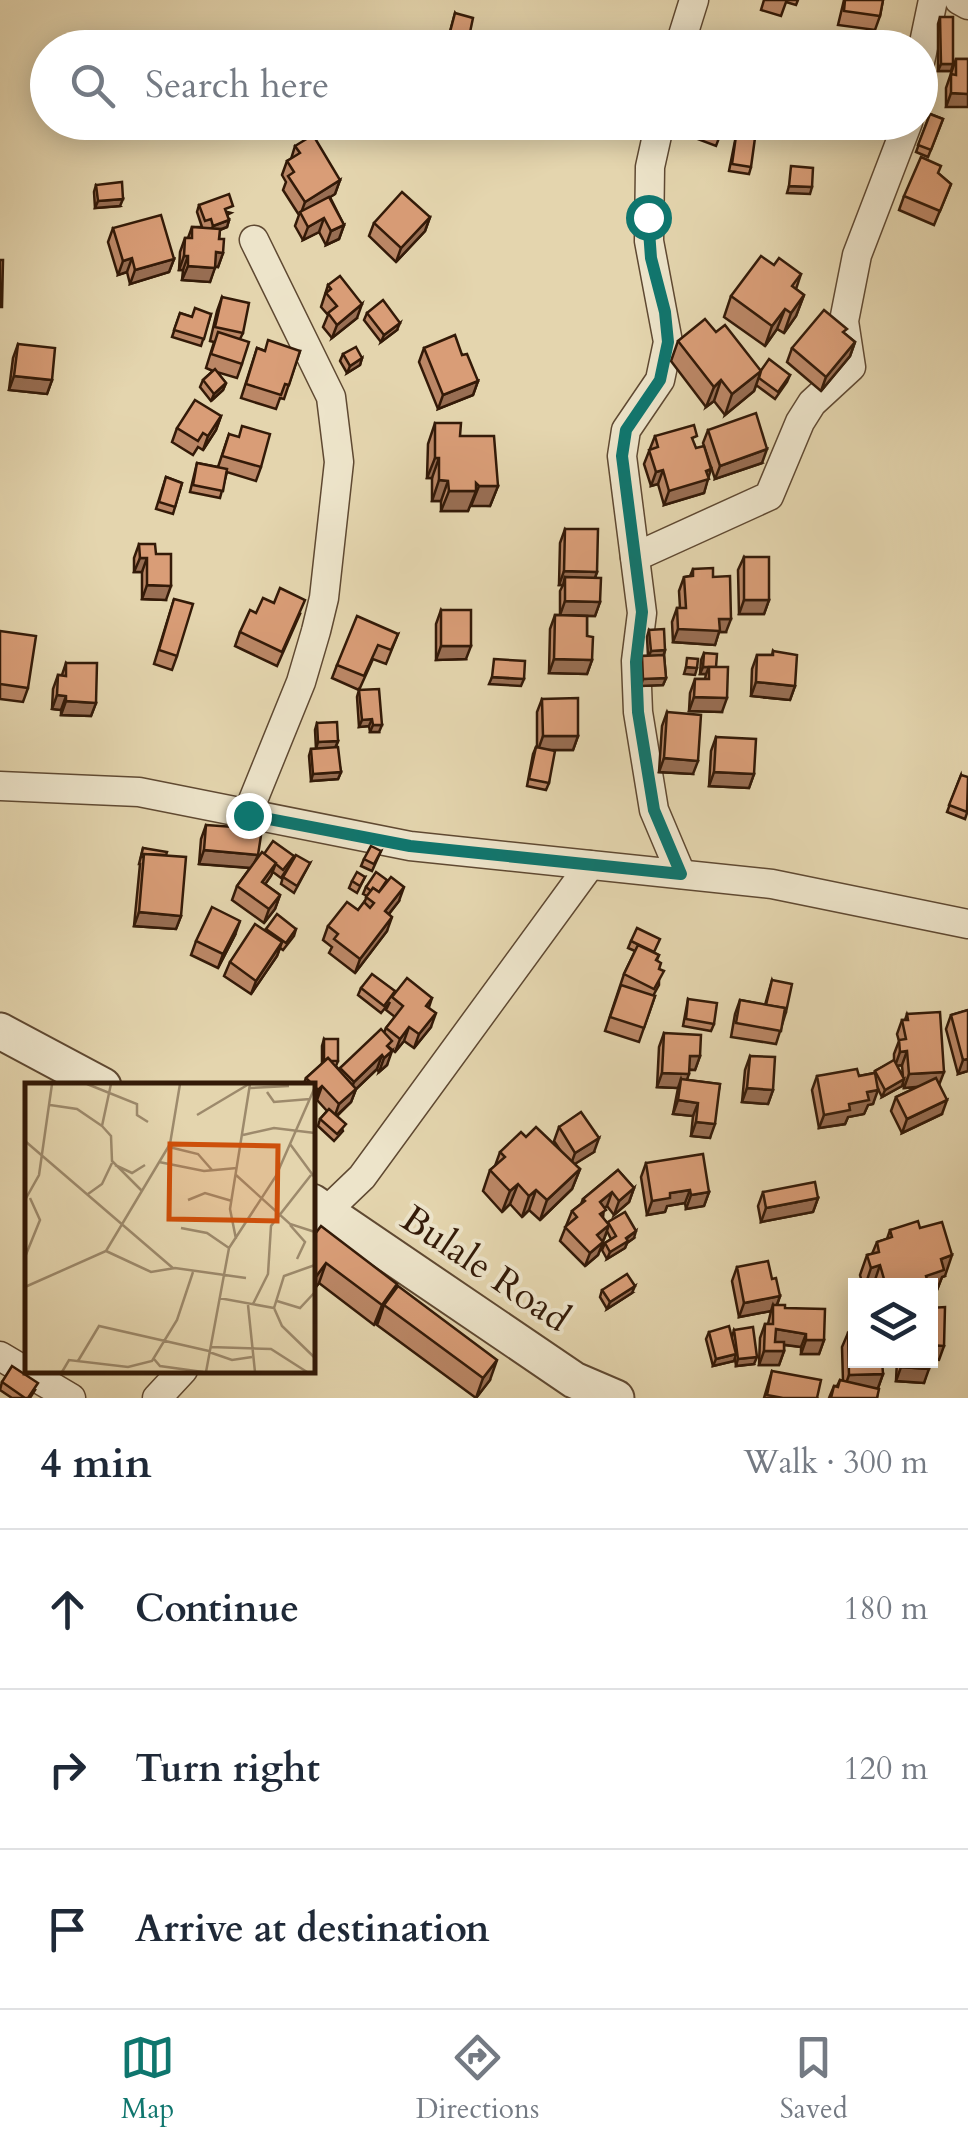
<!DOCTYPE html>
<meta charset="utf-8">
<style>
body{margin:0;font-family:Cardo,serif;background:#f2f2f3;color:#1f2937}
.controls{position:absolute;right:30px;bottom:30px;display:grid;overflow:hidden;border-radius:0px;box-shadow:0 5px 25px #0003}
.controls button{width:90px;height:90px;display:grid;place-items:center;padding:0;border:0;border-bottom:2px solid #e0e1e3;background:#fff;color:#1f2937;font:50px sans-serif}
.stop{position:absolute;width:30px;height:30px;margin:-22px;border:8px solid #0f766e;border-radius:50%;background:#fff}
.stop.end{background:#0f766e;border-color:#fff;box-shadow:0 2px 10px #0008}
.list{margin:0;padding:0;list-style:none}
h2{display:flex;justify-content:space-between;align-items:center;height:130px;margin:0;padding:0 40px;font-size:42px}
h2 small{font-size:32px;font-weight:400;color:#747a83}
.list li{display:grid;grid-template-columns:65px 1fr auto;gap:30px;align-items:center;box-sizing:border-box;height:160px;padding:0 40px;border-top:2px solid #e0e1e3}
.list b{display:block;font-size:38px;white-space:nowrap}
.list em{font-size:32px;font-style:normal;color:#747a83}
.icon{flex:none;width:55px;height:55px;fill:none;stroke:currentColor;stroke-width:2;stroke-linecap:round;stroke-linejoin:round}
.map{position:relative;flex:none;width:968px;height:1398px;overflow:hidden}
.search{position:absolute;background:#fff;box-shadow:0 5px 25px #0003;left:30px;right:30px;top:30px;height:110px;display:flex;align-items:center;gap:25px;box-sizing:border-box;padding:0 35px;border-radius:55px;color:#747a83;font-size:38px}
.sheet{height:610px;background:#fff}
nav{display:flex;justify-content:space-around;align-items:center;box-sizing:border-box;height:140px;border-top:2px solid #e0e1e3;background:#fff;font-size:28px;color:#747a83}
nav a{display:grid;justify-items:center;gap:5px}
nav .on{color:#0f766e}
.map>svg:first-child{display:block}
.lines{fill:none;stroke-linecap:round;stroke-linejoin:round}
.minor-casing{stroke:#5f4932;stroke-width:31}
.tertiary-casing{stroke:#5f4932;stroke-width:39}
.minor{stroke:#ede4ca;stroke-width:28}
.tertiary{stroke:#ede4ca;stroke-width:35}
.wall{fill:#bb8766;stroke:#331a08;stroke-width:2.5;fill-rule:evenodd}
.shaded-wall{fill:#986e53;stroke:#331a08;stroke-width:2.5}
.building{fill:#d99d77;stroke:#331a08;stroke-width:2.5}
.route{stroke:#0f766e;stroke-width:12}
.labels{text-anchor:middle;stroke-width:8;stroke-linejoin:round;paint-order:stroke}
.street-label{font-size:38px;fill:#331a08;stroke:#ede4ca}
.inset-road{fill:none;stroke:#9d8a6c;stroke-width:2.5}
.view{fill:#cd500b;fill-opacity:0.15;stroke:#cd500b;stroke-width:5}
.inset-edge{fill:none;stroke:#331a08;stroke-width:5}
</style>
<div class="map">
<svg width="968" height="1398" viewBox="0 0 968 1398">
<rect width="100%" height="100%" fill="#e4d5ae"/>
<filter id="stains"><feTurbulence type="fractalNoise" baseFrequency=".002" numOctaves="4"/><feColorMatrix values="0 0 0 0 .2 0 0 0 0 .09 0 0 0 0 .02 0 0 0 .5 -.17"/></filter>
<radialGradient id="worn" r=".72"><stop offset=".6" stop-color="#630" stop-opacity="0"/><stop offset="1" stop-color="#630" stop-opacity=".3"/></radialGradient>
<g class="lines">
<defs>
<g id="minor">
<path d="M959,0L968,5"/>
<path d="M679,48L694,0"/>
<path d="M920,62L933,0"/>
<path d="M660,122L650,167L649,241L668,342L660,380L626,430L622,456L642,613L636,661L638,712L654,810L681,874"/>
<path d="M635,557L769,496L800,422L812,403L851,367L844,321L857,255L908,122"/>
<path d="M0,786L139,792L410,846L772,884L968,924"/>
<path d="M247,815L301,682L316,631L324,598L339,462L331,397L254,240"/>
<path d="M312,1225L362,1177L590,865"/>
<path d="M0,1356L71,1398"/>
<path d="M157,1398L183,1370"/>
</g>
<g id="tertiary">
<path d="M0,1031L103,1086"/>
<path d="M312,1202L574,1380L616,1398"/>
</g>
</defs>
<!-- minor casing -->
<use href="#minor" class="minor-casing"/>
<!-- tertiary casing -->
<use href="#tertiary" class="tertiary-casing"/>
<!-- minor -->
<use href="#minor" class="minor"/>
<!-- tertiary -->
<use href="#tertiary" class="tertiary"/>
</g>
<!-- wall -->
<g class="wall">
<path d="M764,0H798L796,5L786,2L781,16L761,10Z"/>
<path d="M844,0H883L880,16L875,30L838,25Z"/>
<path d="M455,13L469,37L466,44L448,39Z"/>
<path d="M940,17L951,71H938V24Z"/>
<path d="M956,59H968L946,107V88Z"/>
<path d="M930,114L943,119L928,157L916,152Z"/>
<path d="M686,122H725L716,146L687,135L690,124Z"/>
<path d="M736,136L751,167L749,174L729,171Z"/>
<path d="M295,146L340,180L335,194L330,197L344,225L339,239L326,245L319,232L303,240L295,226L299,215L283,190L286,182L282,175L287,161L291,159Z"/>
<path d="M938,173L951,184L934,225L899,210L904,196Z"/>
<path d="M96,185L120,206L95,208L94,192Z"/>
<path d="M199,205L231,213L227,215L229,220L227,227L220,230L219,239L223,253L218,267L215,266L210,282L182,280L183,270H179L180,252L185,238H188L192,227H202L197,212Z"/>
<path d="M430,217L425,231L396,262L369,236L374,223Z"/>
<path d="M113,228L174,259L169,272L130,284L127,272L118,275L108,242Z"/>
<path d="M774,265L801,274L796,289L804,295L796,316L784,333L777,329L765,346L724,317L731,296Z"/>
<path d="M328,285L357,318L332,338L323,327L328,315L321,307Z"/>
<path d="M222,297L243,333L240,339L242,364L237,378L217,372L226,383L223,390L211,401L200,387L203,380L213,371L206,368L214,342L210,341L217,311Z"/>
<path d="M180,313L192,317L211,314L201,346L172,337Z"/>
<path d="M367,313L397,330L381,342L364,320Z"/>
<path d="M716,332L761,371L790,375L787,382L775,399L756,385L754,391L725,415L714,401L706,407L671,361L678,341Z"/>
<path d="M845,334L855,342L850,356L821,391L787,362L792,348Z"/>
<path d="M18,344L52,380L47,394L9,390L13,358Z"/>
<path d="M257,348L265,351H300L284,399L280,398L276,409L241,398Z"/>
<path d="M424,348L462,355L478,381L473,395L438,409L419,362Z"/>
<path d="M343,354L362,358L360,365L347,373L340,361Z"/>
<path d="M221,416L216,430L203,450L198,447L193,455L172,442L177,428Z"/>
<path d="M435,423L460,436L498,486L490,506L470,505L468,511H441V501H432V478H427L428,444Z"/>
<path d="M708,430L762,463L715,479L703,443Z"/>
<path d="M229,434L261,467L256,481L227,472L220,498L190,492L197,463L218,467Z"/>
<path d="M655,436L694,444L708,477L704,493L664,505L658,484L651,486L644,464Z"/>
<path d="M166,477L182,483L173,514L156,509Z"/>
<path d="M565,529L597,572L595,578L600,602L595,616H587V636L592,660L587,674L549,673L550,629L555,615H560V591L563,585H559L560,543Z"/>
<path d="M139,544L156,554L166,600L142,599V572H134V558Z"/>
<path d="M744,557L769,600L764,614H739L738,570Z"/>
<path d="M693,569L713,577L726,632H719L715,645L673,642L672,622L677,608H680L679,591L684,577L690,576Z"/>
<path d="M174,599L177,656L172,670L154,664Z"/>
<path d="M441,610L466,659L436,660V624Z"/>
<path d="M256,613L300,614L277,666L235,646L240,632Z"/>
<path d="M649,630L665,650L664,655L666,678L663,685L641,686L639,663L642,656H648L647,637Z"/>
<path d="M0,631L28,688L23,702L0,699Z"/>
<path d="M398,634L386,664L373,659L359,690L332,678L337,665Z"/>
<path d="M773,651L795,686L790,700L751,696L752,669L757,655H772Z"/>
<path d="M704,653L716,667L722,712L689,711L690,693L695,679H705L706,674H700L701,660Z"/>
<path d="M66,663L96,703L91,716L61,715V710L52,709L53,689L58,675H62Z"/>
<path d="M359,690L379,732H370L369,726L359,727L357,697Z"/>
<path d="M542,699L578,736L573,750H550L549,783L546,790L527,786L533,754L536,747H537V712Z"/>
<path d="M667,712L693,774L659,772L662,726Z"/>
<path d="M317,723L338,741L336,747L341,772L338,779L311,781L309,756L311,749H316L315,730Z"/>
<path d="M716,737L754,774L749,788L709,786L711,751Z"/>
<path d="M961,775L968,810L965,819L947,812Z"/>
<path d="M206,825L258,855L255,862L264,854L294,856L291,863L281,878L273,872L265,884L280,895L275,909L264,923L232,900L237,886L250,868L199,864L201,839Z"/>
<path d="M143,848L166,855L181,916L176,929L134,926L140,864H139Z"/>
<path d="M381,851L372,871L361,866L364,859Z"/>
<path d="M310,863L294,893L281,884L283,877Z"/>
<path d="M365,877L357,893L349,888L352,881Z"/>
<path d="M366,887L399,901L389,914L387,931L355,973L329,953L332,947L323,940L328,926L358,910L364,903L367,896L363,894Z"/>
<path d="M266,929H296L294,936L283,950L280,948L277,956L251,994L224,976L230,962Z"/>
<path d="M235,935L218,968L191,955L196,941Z"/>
<path d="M631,941L659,955L657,960L659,969V985L653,996H655L639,1042L605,1031L624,974L635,951L628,948Z"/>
<path d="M772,980L786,1012L776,1044L731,1037L735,1014L740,1000L765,1005Z"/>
<path d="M361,988L395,991L432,998L429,1007L431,1027L414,1048L404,1041L395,1052L390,1048L387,1065L379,1072L377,1069L356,1089L351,1102L337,1116L343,1131L334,1141L318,1126L320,1119L327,1111L317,1100L312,1103V1086H303L306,1078L322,1064V1046L324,1039L338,1061L336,1066L339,1070L340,1068L384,1033L386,1028L395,1017L386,1010L390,1002L381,1013L358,995Z"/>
<path d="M688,999L714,1024L711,1031L683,1026Z"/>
<path d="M968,1010V1071L958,1074L946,1029L951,1015Z"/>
<path d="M907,1014L939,1085L942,1114L902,1133L891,1111L896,1097L918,1087L904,1088L903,1082L902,1086L882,1097L877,1087L873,1104L868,1105L864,1114L848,1117L845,1124L819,1128L812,1090L817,1076H859L874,1073L875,1071L894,1061V1054L899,1041L897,1034L902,1020H905ZM902,1065L903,1077L897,1066Z"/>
<path d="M664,1033L700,1056L695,1070H689L687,1080L720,1084L710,1138L691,1136L693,1116L673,1114L678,1088L657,1087L659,1047Z"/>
<path d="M750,1056L773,1090L768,1104L742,1102L745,1070Z"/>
<path d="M559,1127L594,1152L574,1164L580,1169L572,1189L540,1220L529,1210L522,1217L510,1204L502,1212L483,1191L490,1170L495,1166L500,1152L526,1137L560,1150L554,1141Z"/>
<path d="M646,1163L709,1192L704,1206L686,1209L685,1203L667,1206L665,1212L647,1215L641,1177Z"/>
<path d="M618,1170L634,1188L629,1202L614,1215L607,1206L604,1208L603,1218L607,1223L634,1238L627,1243L625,1248L607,1259L602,1250L605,1243L611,1239L607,1231L598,1255L585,1266L560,1241L572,1211L581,1204L583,1199Z"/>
<path d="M763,1192L818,1198L813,1212L761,1222L758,1206Z"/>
<path d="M920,1228L945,1276L942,1277L937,1290L930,1292V1286H863L860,1275L867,1255L872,1254L877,1242L887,1239L890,1230Z"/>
<path d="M312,1238L397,1284L394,1291L490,1380L476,1398L377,1325L380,1317L374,1325L319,1283L312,1292Z"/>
<path d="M737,1267L772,1279L780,1296L777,1305L785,1308L824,1340L819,1354H801V1347L784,1345V1351L779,1365H759L760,1338L765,1324H768L771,1311L739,1317L732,1281Z"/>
<path d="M602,1290L632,1293L607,1309L600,1297Z"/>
<path d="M734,1330L754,1364L736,1366L735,1358L734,1361L713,1366L706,1339L709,1332L732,1337Z"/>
<path d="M848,1333L883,1374L878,1388L877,1398H829L834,1386H837L840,1380L843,1381L842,1347Z"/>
<path d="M897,1360H930L924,1383L896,1381Z"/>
<path d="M772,1371L817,1398H764Z"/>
<path d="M2,1382L35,1390L30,1398H12L0,1390Z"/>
</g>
<!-- shaded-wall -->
<g class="shaded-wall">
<path d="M941,64H953L951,71H938Z"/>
<path d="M951,93L968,94V107H946Z"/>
<path d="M340,180L335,194L302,215L301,213L305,202Z"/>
<path d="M789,186L812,187L810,194L787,193Z"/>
<path d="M123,199L120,206L95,208L98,201Z"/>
<path d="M430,217L425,231L396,262L401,248Z"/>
<path d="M324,218L319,232L303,240L308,227Z"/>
<path d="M229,220L227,227L210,233L213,226Z"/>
<path d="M344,225L339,239L326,245L331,231Z"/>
<path d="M216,252L223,253L218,267L211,266Z"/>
<path d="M184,256H188L183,270H179Z"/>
<path d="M132,258L127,272L118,275L123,261Z"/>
<path d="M174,259L169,272L130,284L135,270Z"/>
<path d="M188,266L215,268L210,282L182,280Z"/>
<path d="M804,295L796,316L784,333L791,313Z"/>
<path d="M362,304L357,318L332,338L337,325Z"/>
<path d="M785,309L777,329L765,346L772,326Z"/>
<path d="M400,323L397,330L381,342L384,335Z"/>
<path d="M855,342L850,356L821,391L826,377Z"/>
<path d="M362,358L360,365L347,373L350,366Z"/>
<path d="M761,371L754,391L725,415L732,394Z"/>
<path d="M14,376L52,380L47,394L9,390Z"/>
<path d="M721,380L714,401L706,407L714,387Z"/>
<path d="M478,381L473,395L438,409L443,395Z"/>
<path d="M226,383L223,390L211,401L214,394Z"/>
<path d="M221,416L216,430L203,450L208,436Z"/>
<path d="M767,449L762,463L715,479L720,466Z"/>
<path d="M435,458H439L432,478H427Z"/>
<path d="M711,469L704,493L664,505L669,491Z"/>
<path d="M663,470L658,484L651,486L656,472Z"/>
<path d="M439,480L448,481L441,501H432Z"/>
<path d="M479,486H498L490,506H471Z"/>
<path d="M449,491H476L468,511H441Z"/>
<path d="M140,558H147L142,572H134Z"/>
<path d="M564,571L597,572L592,586L565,577L563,585H559Z"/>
<path d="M147,585L171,586L166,600L142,599Z"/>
<path d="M744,600H769L764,614H739Z"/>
<path d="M565,601L600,602L595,616L560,615Z"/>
<path d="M719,619H731L726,632H719L715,645L673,642L678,629Z"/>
<path d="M441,646H471L466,659L436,660Z"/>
<path d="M665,650L663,657L648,658L651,651Z"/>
<path d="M554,659L592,660L587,674L549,673Z"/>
<path d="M686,667L697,668L695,675L684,674Z"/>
<path d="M703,667H709L706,674H700Z"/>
<path d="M492,677L524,679L521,686L489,684Z"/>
<path d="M666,678L663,685L641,686L643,679Z"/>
<path d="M756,682L795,686L790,700L751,696Z"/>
<path d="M57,695L66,696L61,710L52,709Z"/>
<path d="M694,697L727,698L722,712L689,711Z"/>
<path d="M66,701L96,703L91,716L61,715Z"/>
<path d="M372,719L369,726L359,727L362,720Z"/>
<path d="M373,725H382L379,732H370Z"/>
<path d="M543,736H578L573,750H538Z"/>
<path d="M338,741L335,748L316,749L318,742Z"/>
<path d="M664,758L698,761L693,774L659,772Z"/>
<path d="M341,772L338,779L311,781L313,774Z"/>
<path d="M714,772L754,774L749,788L709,786Z"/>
<path d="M204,850L258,855L252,868L199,864Z"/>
<path d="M276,863L271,876L257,896L262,882Z"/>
<path d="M404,887L399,901L380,925L385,911Z"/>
<path d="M280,895L275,909L264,923L269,909Z"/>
<path d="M139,912L181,916L176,929L134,926Z"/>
<path d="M392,917L387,931L355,973L360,959Z"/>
<path d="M240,921L235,935L218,968L223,954Z"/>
<path d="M282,942L277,956L251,994L256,981Z"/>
<path d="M436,1013L431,1027L414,1048L419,1034Z"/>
<path d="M409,1027L404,1041L395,1052L400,1039Z"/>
<path d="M392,1051L387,1065L379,1072L384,1058Z"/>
<path d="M907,1051L902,1065L895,1066L900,1052Z"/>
<path d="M382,1055L377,1069L354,1091L356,1089L351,1102L334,1118L339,1104L349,1095L354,1082Z"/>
<path d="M690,1056H700L695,1070L685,1069Z"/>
<path d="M968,1059V1071L958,1074L963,1060Z"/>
<path d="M944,1072L939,1085L904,1088L909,1074Z"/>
<path d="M662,1073L689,1074L684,1088L681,1079L678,1088L657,1087Z"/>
<path d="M904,1079L902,1086L882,1097L885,1090Z"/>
<path d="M322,1086L317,1100L313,1104L318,1090Z"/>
<path d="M747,1088L773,1090L768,1104L742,1102Z"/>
<path d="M878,1090L873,1104L868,1105L864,1114L848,1117L845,1124L819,1128L824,1115L849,1104L867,1092Z"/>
<path d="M678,1100L698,1103L693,1116L673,1114Z"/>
<path d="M947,1100L942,1114L902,1133L907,1119Z"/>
<path d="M696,1122L715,1124L710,1138L691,1136Z"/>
<path d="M599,1138L594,1152L570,1167L575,1153Z"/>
<path d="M580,1169L572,1189L540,1220L547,1200Z"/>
<path d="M518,1184L510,1204L502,1212L510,1191Z"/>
<path d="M634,1188L629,1202L614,1215L619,1201Z"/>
<path d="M536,1190L529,1210L522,1217L529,1196Z"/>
<path d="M690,1190L685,1203L667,1206L665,1212L647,1215L652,1201L670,1193Z"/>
<path d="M612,1192L607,1206L595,1216L600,1202Z"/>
<path d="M709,1192L704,1206L686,1209L691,1195Z"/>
<path d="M818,1198L813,1212L761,1222L766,1208Z"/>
<path d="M609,1225L604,1239L592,1249L597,1235Z"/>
<path d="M636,1231L634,1238L627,1243L625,1248L607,1259L610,1252Z"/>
<path d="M603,1242L598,1255L585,1266L590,1253Z"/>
<path d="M952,1255L945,1276L942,1277L937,1290L930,1292V1286H922L926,1276L941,1259Z"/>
<path d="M326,1263L319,1283L312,1292V1282Z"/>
<path d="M880,1265L873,1286H865L871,1268Z"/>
<path d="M397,1284L390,1304L384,1305L380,1317L374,1325L382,1305Z"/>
<path d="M635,1286L632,1293L607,1309L610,1302Z"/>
<path d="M780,1296L775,1310L773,1305L771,1311L739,1317L744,1303Z"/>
<path d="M776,1329L806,1334L801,1347L771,1343Z"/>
<path d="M806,1340H824L819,1354H801Z"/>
<path d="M931,1345L944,1346L939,1360L930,1359Z"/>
<path d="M764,1351H784L779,1365H759Z"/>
<path d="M736,1354L734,1361L713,1366L716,1359Z"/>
<path d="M757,1357L754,1364L736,1366L738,1359Z"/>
<path d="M497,1360L490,1380L476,1398L483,1378Z"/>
<path d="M901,1367L929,1369L924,1383L896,1381Z"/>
<path d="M883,1374L878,1388L844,1389L849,1375Z"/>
</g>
<!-- building -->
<g class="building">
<path d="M845,0H883L880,16L844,11Z"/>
<path d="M455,13L473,18L469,37L450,32Z"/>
<path d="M940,17H953V64H941Z"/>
<path d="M956,59H968V94L951,93V74L956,75Z"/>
<path d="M930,114L943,119L931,150L918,145Z"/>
<path d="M695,122H725L721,132Z"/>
<path d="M313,135L340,180L305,202L288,176L294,172L287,161L300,153L295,146Z"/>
<path d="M736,136L755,138L751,167L732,164Z"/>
<path d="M921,157L941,166L938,173L951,184L940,211L904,196Z"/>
<path d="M791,166L813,168L812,187L789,186Z"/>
<path d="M122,182L123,199L98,201L96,185Z"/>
<path d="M402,192L430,217L401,248L374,223Z"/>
<path d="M229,194L233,206L225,209L229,220L213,226L211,219L205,221L199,205Z"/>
<path d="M329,197L344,225L331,231L324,218L308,227L300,212Z"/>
<path d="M161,215L174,259L135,270L132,258L123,261L113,228Z"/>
<path d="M192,227L220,229L219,239H224L223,253L216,252L215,268L188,266V256H184L185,238H192Z"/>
<path d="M761,256L774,265L779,258L801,274L792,286L804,295L791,313L785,309L772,326L731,296Z"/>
<path d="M0,260H3L2,307H0Z"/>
<path d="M340,276L362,304L337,325L328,313L337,306L326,293L331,289L328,285Z"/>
<path d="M222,297L249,303L243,333L215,327Z"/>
<path d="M383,300L400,323L384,335L367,313Z"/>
<path d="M195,308L211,314L204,339L174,330L180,313L192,317Z"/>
<path d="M824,310L847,329L843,332L855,342L826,377L792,348Z"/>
<path d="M705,319L716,332L725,325L761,371L732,394L721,380L714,387L678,341Z"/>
<path d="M218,332L249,342L242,364L211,354Z"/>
<path d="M455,335L462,355L467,354L478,381L443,395L424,348Z"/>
<path d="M268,340L300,351L289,385L285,384L281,395L246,384L257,348L265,351Z"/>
<path d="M18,344L55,348L52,380L14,376Z"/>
<path d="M356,347L362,358L350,366L343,354Z"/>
<path d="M769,359L790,375L778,392L759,378L761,371L760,372Z"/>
<path d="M215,369L226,383L214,394L203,380Z"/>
<path d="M195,400L221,416L208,436L203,433L198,441L177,428Z"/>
<path d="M756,413L767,449L720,466L708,430Z"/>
<path d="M435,423H461L460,436H494L498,486H479L476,483V491H449L448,481L439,480V458H435Z"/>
<path d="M694,425L697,436L692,438L696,448L704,446L711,469L706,471L709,479L669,491L663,470L656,472L649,450L658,447L655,436Z"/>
<path d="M242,426L270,434L261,467L222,456L229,434L239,437Z"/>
<path d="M197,463L227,469L223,491L193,485Z"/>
<path d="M166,477L182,483L175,507L159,502Z"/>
<path d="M565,529H598L597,572L564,571Z"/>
<path d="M139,544H155L156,554H171V586L147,585V558H140Z"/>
<rect x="744" y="557" width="25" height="43"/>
<path d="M713,568V577L730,576L731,619H719L720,631L678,629L677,608H686L684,577L693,576V569Z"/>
<path d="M565,577L601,578L600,602L565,601Z"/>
<path d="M280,588L305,600L282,652L240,632L250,610L256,613L263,598L274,603Z"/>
<path d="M174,599L193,604L177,656L159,650Z"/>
<rect x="441" y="610" width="30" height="36"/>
<path d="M555,615L587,616V636L593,637L592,660L554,659Z"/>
<path d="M357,616L398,634L391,650L378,645L364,676L337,665Z"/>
<path d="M664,629L665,650L651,651L649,630Z"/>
<path d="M0,631L36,636L28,688L0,684Z"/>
<path d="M773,651L797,655L795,686L756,682L757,655H773Z"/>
<path d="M704,653L717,654L716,667H703Z"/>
<path d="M664,655L666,678L643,679L642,656Z"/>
<path d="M687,658L698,659L697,668L686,667Z"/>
<path d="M494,659L525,661L524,679L492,677Z"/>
<path d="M66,663H97L96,703L66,701V696L57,695L58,675L66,676Z"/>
<path d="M709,667H728L727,698L694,697L695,679H709Z"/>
<path d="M379,689L382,725H373L372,719L362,720L359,690Z"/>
<path d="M578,698V736H543L542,699Z"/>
<path d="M667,712L701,715L698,761L664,758Z"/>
<path d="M337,722L338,741L318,742L317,723Z"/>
<path d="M716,737L756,739L754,774L714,772Z"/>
<path d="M338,747L341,772L313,774L311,749Z"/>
<path d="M536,747L555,751L549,783L529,779Z"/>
<path d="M961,775L968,777L967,812L949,805Z"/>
<path d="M206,825L262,829L258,855L204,850Z"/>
<path d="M273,841L294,856L283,870L264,854Z"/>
<path d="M371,846L381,851L374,864L364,859Z"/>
<path d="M143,848L167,852L166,855L144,854V857H141Z"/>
<path d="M262,852L276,863L262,882L280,895L269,909L237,886Z"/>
<path d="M144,854L186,857L181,916L139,912Z"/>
<path d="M296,855L310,863L297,886L283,877Z"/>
<path d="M357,872L365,877L360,886L352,881Z"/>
<path d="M376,872L387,880L379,892L373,888L371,891L366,887Z"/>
<path d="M391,877L404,887L385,911L392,917L360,959L334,939L338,934L328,926L347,902L358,910L364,902L370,908L374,903L366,897L373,888L379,892Z"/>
<path d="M212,907L240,921L223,954L196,941Z"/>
<path d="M277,914L296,929L286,943L266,929Z"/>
<path d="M255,924L282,942L256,981L230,962Z"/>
<path d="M637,928L660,939L654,952L631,941Z"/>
<path d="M638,945L659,955L656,960L661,963L659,969L664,971L654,989L624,974Z"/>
<path d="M372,974L395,991L384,1006L361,988Z"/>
<path d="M407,978L432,998L426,1006L436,1013L419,1034L409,1027L400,1039L386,1028L403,1006L392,997Z"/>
<path d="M772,980L792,984L786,1012H784L785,1008L766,1005Z"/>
<path d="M621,985L655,996L644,1028L610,1017Z"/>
<path d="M688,999L717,1003L714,1024L686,1019Z"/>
<path d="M740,1000L785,1008L781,1031L736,1023Z"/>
<path d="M968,1010V1059L963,1060L951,1015Z"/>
<path d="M940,1012L944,1072L909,1074L907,1051L900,1052L899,1040L906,1039L902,1020H908L907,1014Z"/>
<path d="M381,1029L392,1041L387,1046L392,1051L384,1058L382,1055L354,1082L340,1068Z"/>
<path d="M664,1033L701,1035L700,1056H690L689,1074L662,1073Z"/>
<path d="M324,1039H338V1061H331L328,1058L324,1061Z"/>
<path d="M750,1056L775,1057L773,1090L747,1088Z"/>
<path d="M328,1058L356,1089L339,1104L322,1086L318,1090L306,1078Z"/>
<path d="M894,1060L904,1079L885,1090L875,1071Z"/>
<path d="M857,1069L859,1076L875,1073L878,1090L867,1092L869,1100L849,1104L850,1110L824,1115L817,1076Z"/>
<path d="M936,1078L947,1100L907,1119L896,1097Z"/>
<path d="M681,1079L720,1084L715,1124L696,1122L698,1103L678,1100Z"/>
<path d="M329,1109L346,1124L337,1134L320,1119Z"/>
<path d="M581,1112L599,1138L575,1153L559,1127Z"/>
<path d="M536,1127L580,1169L547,1200L536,1190L529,1196L518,1184L510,1191L490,1170L505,1157L500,1152L521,1132L526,1137Z"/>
<path d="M703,1154L709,1192L691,1195L690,1190L670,1193V1198L652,1201L646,1163Z"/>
<path d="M618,1170L634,1188L619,1201L612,1192L600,1202L606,1210L600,1214L609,1225L597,1235L603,1242L590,1253L565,1227L577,1217L572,1211L585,1201L583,1199Z"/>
<path d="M815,1182L818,1198L766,1208L763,1192Z"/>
<path d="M625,1212L636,1231L626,1238L628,1241L610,1252L605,1243L616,1236L608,1222Z"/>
<path d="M918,1221L920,1228L942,1222L952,1255L941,1259L944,1270L926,1276L929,1286H886L880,1265L871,1268L867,1255L879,1252L877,1242L892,1237L890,1230Z"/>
<path d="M321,1226L397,1284L382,1305L326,1263L312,1282V1238Z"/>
<path d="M768,1261L772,1279L776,1278L780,1296L744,1303L737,1267Z"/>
<path d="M627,1274L635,1286L610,1302L602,1290Z"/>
<path d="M398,1286L497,1360L483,1378L384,1305Z"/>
<path d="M773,1305H785V1308L825,1309L824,1340H806V1334L776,1329L775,1342H784V1351H764L765,1324H773Z"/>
<path d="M945,1307L944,1346L931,1345L930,1349V1308Z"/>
<path d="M729,1326L736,1354L716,1359L709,1332Z"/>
<path d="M753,1327L757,1357L738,1359L734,1330Z"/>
<path d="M848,1333H856V1360H882L883,1374L849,1375Z"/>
<path d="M901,1360H930L929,1369L901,1367Z"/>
<path d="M12,1366L38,1383L28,1398H25L2,1382Z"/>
<path d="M772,1371L821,1380L817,1398H783L767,1395Z"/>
<path d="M840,1380L879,1389L877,1398H831L834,1386L838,1387Z"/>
</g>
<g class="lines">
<!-- route -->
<path class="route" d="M248,815L410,846L681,874L654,810L638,712L636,662L642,612L622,456L626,430L660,380L668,342L665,312L651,258L648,217"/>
</g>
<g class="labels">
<!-- street labels -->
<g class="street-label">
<text transform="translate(486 1268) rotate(34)" y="13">Bulale Road</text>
</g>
</g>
<!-- overview -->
<g transform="translate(25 1083)">
<rect width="290" height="290" fill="#e4d5ae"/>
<path class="inset-road" d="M62,1L112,21V32L123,39M86,1L77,43L86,53L87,78L117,108M225,5L264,3M242,9L249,19L285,16M25,22L52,26L77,43M172,32L224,1M218,52L249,45L290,50M0,58L149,186M265,61L290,95M144,64L173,71L187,87M134,79L179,88L212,85M90,82L107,90L120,82M211,92L265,141L290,149M63,111L77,101L87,80M0,117L14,92L27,1M163,117L180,110L207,118M265,142L280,159L272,176M156,145L182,150L204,165M211,156L205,126L225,1M81,168L126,189L150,185L221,195M0,174L15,137L5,115M0,204L81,168L145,61L155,1M194,215L249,225L259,193L290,182M252,218L275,225L290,209M228,221L243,191L246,143L286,92M223,222L230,289M249,225L257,243L290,275M185,264L246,266L282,289M184,269L207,277L227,274M129,276L135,283L178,289M53,278L74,243L184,268M37,289L44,277L103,284L127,278L152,237L168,189M181,289L204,165L251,93L290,4"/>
<path class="view" d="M145,61L253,63L252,138L144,136Z"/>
<rect width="290" height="290" class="inset-edge"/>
</g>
<rect width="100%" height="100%" filter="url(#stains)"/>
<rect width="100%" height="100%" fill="url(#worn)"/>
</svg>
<div class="controls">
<button><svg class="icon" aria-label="layers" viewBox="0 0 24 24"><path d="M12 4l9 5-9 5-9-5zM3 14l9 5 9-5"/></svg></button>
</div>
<div class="stop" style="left:648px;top:217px"></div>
<div class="stop end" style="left:248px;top:815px"></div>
<div class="search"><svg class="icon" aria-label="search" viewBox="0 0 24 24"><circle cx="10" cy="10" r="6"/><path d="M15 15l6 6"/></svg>Search here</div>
</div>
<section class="sheet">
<h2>4 min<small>Walk · 300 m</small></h2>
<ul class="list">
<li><svg class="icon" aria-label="ahead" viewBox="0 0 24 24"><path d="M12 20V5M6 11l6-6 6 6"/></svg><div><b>Continue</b></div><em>180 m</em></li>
<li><svg class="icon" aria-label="right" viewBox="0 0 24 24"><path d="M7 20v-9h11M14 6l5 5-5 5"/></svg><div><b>Turn right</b></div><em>120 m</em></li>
<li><svg class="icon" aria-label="arrive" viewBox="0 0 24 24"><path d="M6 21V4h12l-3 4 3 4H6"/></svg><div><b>Arrive at destination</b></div></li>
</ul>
</section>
<nav>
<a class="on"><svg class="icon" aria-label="map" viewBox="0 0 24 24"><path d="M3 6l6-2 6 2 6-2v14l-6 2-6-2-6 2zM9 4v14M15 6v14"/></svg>Map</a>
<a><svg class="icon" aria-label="directions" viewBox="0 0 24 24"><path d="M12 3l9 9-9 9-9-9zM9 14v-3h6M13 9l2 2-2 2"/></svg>Directions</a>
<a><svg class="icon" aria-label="saved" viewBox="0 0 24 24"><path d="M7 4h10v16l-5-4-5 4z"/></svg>Saved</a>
</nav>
